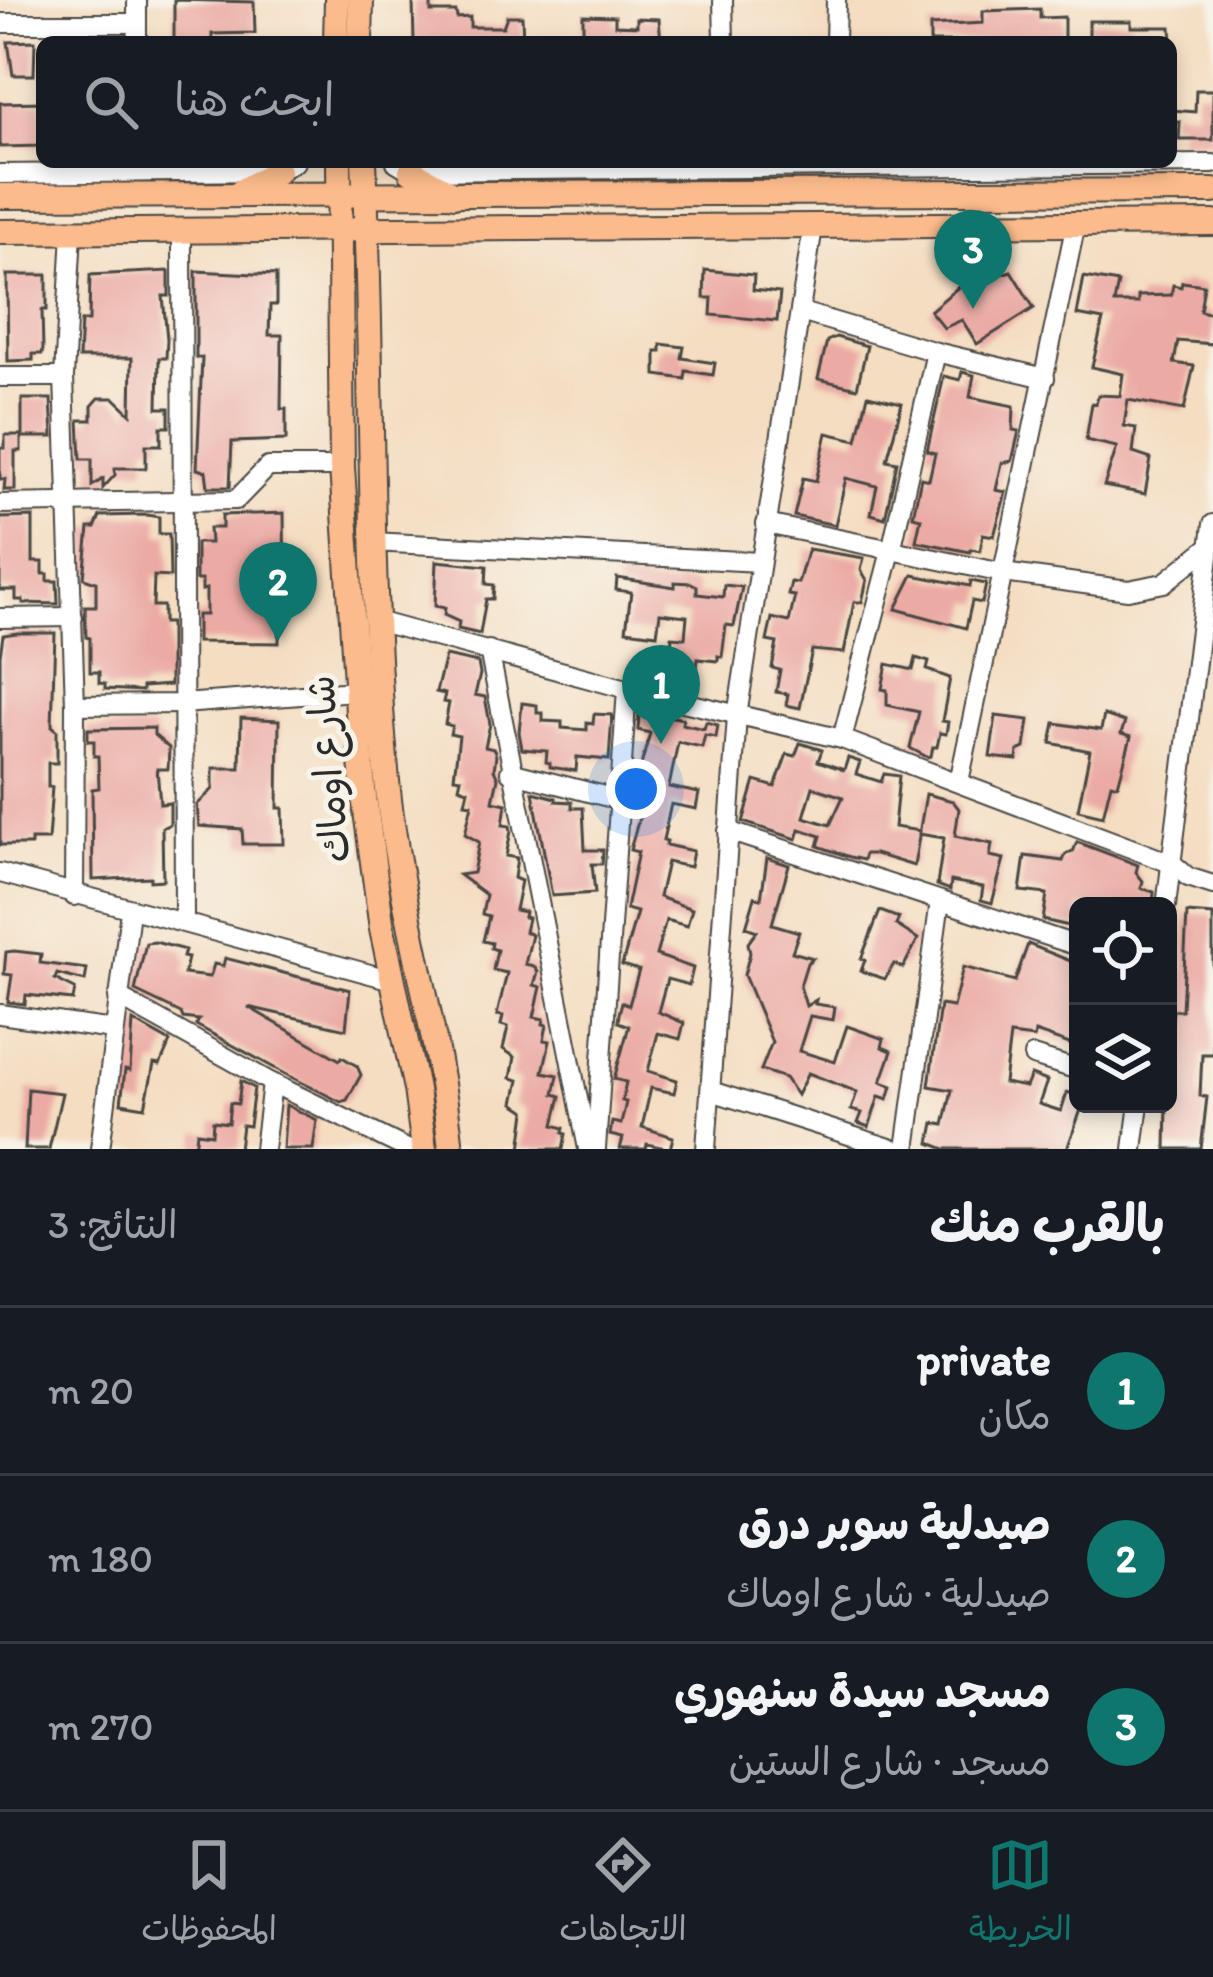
<!DOCTYPE html>
<html lang="ar">
<meta charset="utf-8">
<style>
body{margin:0;font-family:Itim,"Playpen Sans Arabic",sans-serif;background:#242831;color:#f1f3f6;direction:rtl}
.controls{position:absolute;right:36px;bottom:36px;display:grid;overflow:hidden;border-radius:18px;box-shadow:0 6px 18px #0003}
.controls button{width:108px;height:108px;display:grid;place-items:center;padding:0;border:0;border-bottom:3px solid #363941;background:#171b24;color:#f1f3f6;font:60px sans-serif}
.you{position:absolute;left:636px;top:789px;width:42px;height:42px;margin:-30px;border:9px solid #fff;border-radius:50%;background:#1a73e8;box-shadow:0 0 0 18px #1a73e833}
.badge{display:grid;place-items:center;width:78px;height:78px;border-radius:50%;background:#0f766e;color:#fff;font-size:39px;font-weight:700}
.pin{position:absolute;translate:-50% -99px;filter:drop-shadow(0 3px 6px #0008)}
.pin::after{content:'';position:absolute;top:63px;width:42px;height:36px;background:inherit;clip-path:polygon(0 0,100% 0,50% 100%)}
.list{margin:0;padding:0;list-style:none}
h2{display:flex;justify-content:space-between;align-items:center;height:156px;margin:0;padding:0 48px;font-size:51px}
h2 small{font-size:39px;font-weight:400;color:#9ea1a6}
.list li{display:grid;grid-template-columns:78px 1fr auto;gap:36px;align-items:center;box-sizing:border-box;height:168px;padding:0 48px;border-top:3px solid #363941}
.list b{display:block;font-size:45px;white-space:nowrap}
.list p{margin:0;font-size:39px;white-space:nowrap;color:#9ea1a6}
.list em{font-size:39px;font-style:normal;color:#9ea1a6}
.icon{flex:none;width:66px;height:66px;fill:none;stroke:currentColor;stroke-width:2;stroke-linecap:round;stroke-linejoin:round}
.map{position:relative;flex:none;width:1213px;height:1149px;overflow:hidden;direction:ltr}
.search{position:absolute;background:#171b24;box-shadow:0 6px 18px #0003;left:36px;right:36px;top:36px;height:132px;display:flex;align-items:center;gap:30px;box-sizing:border-box;padding:0 42px;border-radius:18px;color:#9ea1a6;font-size:45px}
.sheet{height:660px;background:#171b24}
nav{display:flex;justify-content:space-around;align-items:center;box-sizing:border-box;height:168px;border-top:3px solid #363941;background:#171b24;font-size:33px;color:#9ea1a6}
nav a{display:grid;justify-items:center;gap:6px}
nav .on{color:#0f766e}
.map>svg:first-child{display:block}
.building{fill:#ebaaa4;fill-rule:evenodd}
.lines{fill:none;stroke-linecap:round;stroke-linejoin:round}
.minor-casing{stroke:#494642;stroke-width:22}
.major-casing{stroke:#494642;stroke-width:28}
.minor{stroke:#fff;stroke-width:18}
.major{stroke:#fbbb8c;stroke-width:24}
.labels{text-anchor:middle;stroke-width:10;stroke-linejoin:round;paint-order:stroke}
.street-label{font-size:39px;fill:#2b2b2b;stroke:#f7f3e8}
</style>
<div class="map">
<svg width="1213" height="1149" viewBox="0 0 1213 1149">
<rect width="100%" height="100%" fill="#f7f3e8"/>
<filter id="ink" filterUnits="userSpaceOnUse"><feTurbulence type="fractalNoise" baseFrequency=".00833" numOctaves="2"/><feDisplacementMap in="SourceGraphic" scale="24" xChannelSelector="R" yChannelSelector="G"/><feConvolveMatrix kernelMatrix="1 2 1 2 8 2 1 2 1" color-interpolation-filters="sRGB"/></filter>
<filter id="wash" filterUnits="userSpaceOnUse"><feTurbulence type="fractalNoise" baseFrequency=".004" numOctaves="4" result="noise"/><feDisplacementMap in="SourceGraphic" scale="48" xChannelSelector="R" yChannelSelector="G"/><feGaussianBlur stdDeviation="2.7" result="paint"/><feColorMatrix in="noise" values="0 0 0 0 0 0 0 0 0 0 0 0 0 0 0 0 0 1.4 0 .05"/><feComposite in="paint" operator="in"/></filter>
<g filter="url(#wash)">
<rect width="100%" height="100%" fill="#f4ddc1"/>
<g id="blocks">
<!-- building -->
<g class="building">
<path d="M174,0L254,2L255,33L212,34V42H174Z"/>
<path d="M413,1H431V12H456L457,18L470,17V27H503L507,16H522L523,42H414Z"/>
<path d="M1040,9V18L1064,17V42H930V26L983,23V11Z"/>
<path d="M583,15L615,16V25L637,26V18L659,19L661,42H583Z"/>
<path d="M1089,21H1131V27H1171L1172,42H1089Z"/>
<path d="M35,41L34,75H13L8,42Z"/>
<path d="M1196,90H1213V140H1179L1180,122H1171V110L1195,112Z"/>
<path d="M42,102V146L0,147V103Z"/>
<path d="M705,270L754,275L753,290L780,293L777,321L711,315L712,298H704Z"/>
<path d="M169,271V296H163L167,339L166,358H159L158,408H169V427H161V445H146V468H115V475L103,488V479L92,486V459H81L79,420H92V406L99,398H114L131,414L132,358H79L81,321H89L90,275Z"/>
<path d="M196,271L276,275V305H270L269,335H282L281,409H286V440L232,442L230,487H208L206,471L197,469L202,358H196Z"/>
<path d="M1011,271L1034,308L977,344L962,320L944,328L930,311L963,283L970,291L982,280Z"/>
<path d="M7,275H47V310H42L43,349L42,354H33V360L8,361Z"/>
<path d="M1084,277L1118,283L1114,303H1138V296L1171,295L1173,285L1181,287L1182,282L1204,285L1200,311L1213,314V344L1178,341L1174,363L1194,366L1184,410L1128,400L1124,426L1136,428L1133,453L1151,459L1145,494L1104,486L1117,447L1086,440L1092,403L1096,404L1098,395L1120,396L1123,374L1092,367L1103,320L1077,315Z"/>
<path d="M836,337L867,346L857,388L818,379L827,341Z"/>
<path d="M661,344L684,347L682,358L715,363L713,375L686,371L685,379L656,375V351H661Z"/>
<path d="M962,372L974,375L970,397L1014,406L1013,430L1019,431L1012,461L1002,463L996,490L1006,492L994,536L983,534L980,551L971,549L970,552L916,541L921,518L913,516L921,478L929,480L935,453L927,451L944,376L960,380Z"/>
<path d="M868,395L902,403L887,460L897,462L885,518L871,514L877,486L846,478L835,525L794,516L803,478L816,481L827,433L857,440Z"/>
<path d="M22,399H51L53,437H22Z"/>
<path d="M5,435H21V451H15V490H4L5,479H0V448H5Z"/>
<path d="M284,513L285,603H279V643L197,642V615H206V589L202,590V580H196V543H210L209,528H222V515Z"/>
<path d="M147,515L159,517V534H169L170,577L154,576L153,606H163V623H170V685L142,687V691L105,689V684L99,683V672H90V638L86,637L85,606H96V582L84,578L89,528H95L100,516Z"/>
<path d="M33,517V562H43V574H48V581H57L58,604L23,603V600H16V590H0V518Z"/>
<path d="M808,549L864,558L861,570L867,580L862,602H854L844,653L812,650L800,708L786,705L788,694L776,692L780,670L772,668L777,643L767,641L772,618L789,622L795,596L788,595L791,582L798,583Z"/>
<path d="M437,561L487,566L486,584L494,585L493,599H486L480,634L458,629L459,622L444,615L445,608L435,606Z"/>
<path d="M913,575L970,586L971,581L986,584L982,603L972,601L966,628L896,609Z"/>
<path d="M617,578L675,587V582L691,583L697,586V594L723,597L724,585L742,587L734,626L726,625L722,657L718,656V661L698,659L697,668L688,667L686,678L668,676L672,637L685,638L687,616L660,613L657,634L626,630L631,592L616,590Z"/>
<path d="M17,633H55L52,726L57,730V763H48V787H52L48,840H31V845H0V655L3,635Z"/>
<path d="M445,656L478,663L480,674L475,695L485,697L490,724L485,747L494,749L496,756L494,769L498,778L493,801L506,804L503,825L510,826L511,831L506,856L517,858L514,878L521,881L515,910L525,912L524,917L528,918L525,932L532,935L525,964L534,966L538,972L534,985L541,987L534,1017L544,1019L543,1024L547,1025L544,1040L550,1041L543,1072L558,1075L554,1094L561,1096L554,1125L564,1128L563,1133L566,1134L563,1149H521L526,1111L514,1103L519,1080L511,1078L515,1057L503,1049L508,1027L501,1025L503,1016L497,1015L507,973L493,970L497,950L491,948L492,943L483,941L489,916L482,914L486,895L459,875L473,873L479,842L465,834L472,804L465,803L468,790L459,787L461,778L454,777L459,736L450,734L452,726L445,724L449,703L443,702L445,694L436,692Z"/>
<path d="M916,658L929,662L927,670L950,678L942,721L948,722L946,734L940,733L937,747H933L931,756L927,757L910,748L919,712L887,705V690L882,689L887,664L913,670Z"/>
<path d="M522,703L537,705V713H543V721L562,722V728L587,730V723L593,724L594,714L612,715L609,760L577,757L576,771L550,767V763L546,762L547,751L522,749L519,732Z"/>
<path d="M644,711L683,719L682,724L704,729L706,722L718,725L716,737L705,735L702,747L678,742L669,787L699,793L696,809L671,804L663,840L667,841L666,845L693,851L690,867L667,862L659,897L692,909L687,926L666,920L656,955L693,968L689,985L667,979L658,1012L684,1023L680,1039L658,1033L648,1071L677,1080L674,1093L651,1088L642,1127L673,1137L670,1149L647,1144L646,1149H620L623,1138L610,1135L612,1122L621,1124L626,1102L622,1101L626,1082L614,1079L629,1026L618,1022L619,1014L622,1002L629,1005L639,970L622,965L637,912L626,909L638,852L630,850L645,797L633,794L650,733L638,730L639,715Z"/>
<path d="M1104,715L1125,722L1121,734L1131,737L1118,785L1111,783L1103,816L1078,810L1090,751L1051,743L1055,723L1101,730Z"/>
<path d="M996,716L1029,720L1025,748L1018,751L1017,760L990,757Z"/>
<path d="M241,718L279,720L278,808H283L284,844H243L242,829L199,826L197,805L213,789V768H240Z"/>
<path d="M154,728V735L169,748L168,769H157L160,804L170,803V824L162,828L163,880L150,881V877L93,880L92,789L99,788L98,756H94V741H88V729Z"/>
<path d="M800,743L822,750L818,761L844,770L848,758L860,762L856,774L881,782L884,774L899,776L894,827L920,831L914,866L875,854H865L863,860L850,857L818,846L821,836L800,829L797,839L743,822L755,781L775,787L787,754L795,756ZM813,787L843,797L830,825L804,817Z"/>
<path d="M533,792L556,798V801L572,802V808H583L585,850H603L602,864H592L595,893L552,896Z"/>
<path d="M926,794L953,801L959,809L955,836L992,844L990,856L1004,859L992,903L981,900L983,887L951,881L950,890L937,885L944,838L919,834Z"/>
<path d="M1077,842L1138,865L1136,872L1143,881L1141,888L1154,892L1153,906H1078V928L1043,920L1047,894L1020,891L1025,856L1063,861L1066,854L1073,852Z"/>
<path d="M767,858L789,865L772,924L799,932L792,952L813,958L807,963L800,986L806,1006L816,1000L815,1004L835,1007L833,1020L810,1016L799,1051L835,1062L847,1026L884,1039L882,1047L892,1051L881,1082L892,1086L888,1099L879,1096L869,1127L858,1123L862,1113L851,1110L857,1092L808,1073L797,1095L785,1078L761,1070L772,1042L744,975L750,953L748,943L757,931L746,927L755,897L761,899Z"/>
<path d="M880,911L899,918L896,925L918,939L903,968L894,964L885,979L861,971L865,960L861,959Z"/>
<path d="M1187,913L1213,915V1054H1202L1200,1096L1207,1097L1201,1149H1166L1168,1061L1173,1010H1182Z"/>
<path d="M155,942L185,950L183,957L188,958L184,974L210,977L214,964L223,966L225,958L350,990L346,1029L248,1007L340,1060L342,1057L357,1066L361,1075L347,1100L341,1102L289,1076L196,1025L199,1020L183,1018L181,1013L135,991L146,943Z"/>
<path d="M1028,944L1078,964V1047L1035,1032L1034,1038L1010,1035L1004,1083L1026,1087L1031,1075L1047,1081L1039,1104L1061,1111L1067,1092L1078,1096V1104H1083L1067,1149H945L930,1143L934,1123L944,1125L952,1090L929,1086L940,1005L953,1007L963,967L1015,981Z"/>
<path d="M14,951L41,954L40,963L87,969L85,981L57,974L55,979L75,989L73,1000L26,995L25,1004L8,1002L12,975L4,974L6,952Z"/>
<path d="M133,1021L170,1042L160,1065L154,1064L145,1107L121,1103L125,1070L130,1071Z"/>
<path d="M241,1081L254,1088L249,1126L242,1125L239,1149H195L197,1132L212,1134L213,1121L228,1123L230,1103L238,1104Z"/>
<path d="M28,1089L62,1093L49,1149H25Z"/>
<path d="M286,1105L317,1120L313,1149H283Z"/>
</g>
</g>
</g>
<g filter="url(#ink)">
<use href="#blocks" fill-opacity="0" stroke="#494642" stroke-width="3"/>
<g class="lines">
<defs>
<g id="minor">
<path d="M723,0L724,42"/>
<path d="M0,23H136"/>
<path d="M137,42V0"/>
<path d="M835,42L836,0"/>
<path d="M396,162L411,171L1213,164"/>
<path d="M0,174L278,171L295,162"/>
<path d="M72,232L64,377L75,705L74,896"/>
<path d="M182,232L184,921"/>
<path d="M801,312L936,352L1045,378"/>
<path d="M0,377H64"/>
<path d="M0,504L236,500L268,467H342"/>
<path d="M766,524L1003,573L1128,590L1164,583L1210,546"/>
<path d="M372,542L760,562"/>
<path d="M0,618L73,617"/>
<path d="M376,621L627,689L842,739L1173,864L1188,877L1213,885"/>
<path d="M489,650L588,1149"/>
<path d="M75,705L182,704L355,691"/>
<path d="M842,739L891,551L936,352"/>
<path d="M510,772L620,800"/>
<path d="M959,782L1076,223"/>
<path d="M728,831L1078,946"/>
<path d="M0,873L392,980"/>
<path d="M1166,906L1213,524"/>
<path d="M118,997L272,1083L407,1149"/>
<path d="M0,1014L113,1030"/>
<path d="M1033,1056L1078,1070"/>
<path d="M711,1091L893,1149"/>
<path d="M100,1149L130,911"/>
<path d="M264,1149L272,1083"/>
<path d="M596,1149L627,689"/>
<path d="M706,1149L737,716L813,227"/>
<path d="M906,1149L940,901"/>
<path d="M1133,1149L1139,1104"/>
</g>
<g id="major">
<path d="M336,42L337,0"/>
<path d="M360,42L361,0"/>
<path d="M339,162L342,467L363,789L382,929L416,1089L424,1149"/>
<path d="M364,162C374,368 367,575 387,781C399,905 438,1025 451,1149"/>
<path d="M411,171L454,195"/>
<path d="M238,193L278,171"/>
<path d="M0,196L1213,191"/>
<path d="M0,232L1213,223"/>
</g>
</defs>
<!-- minor casing -->
<use href="#minor" class="minor-casing"/>
<!-- major casing -->
<use href="#major" class="major-casing"/>
<!-- minor -->
<use href="#minor" class="minor"/>
<!-- major -->
<use href="#major" class="major"/>
</g>
</g>
<g class="labels">
<!-- street labels -->
<g class="street-label">
<text transform="translate(327 769) rotate(-95)" y="14">شارع اوماك</text>
</g>
</g>
</svg>
<div class="controls">
<button><svg class="icon" aria-label="locate" viewBox="0 0 24 24"><circle cx="12" cy="12" r="6"/><path d="M12 2v4M12 18v4M2 12h4M18 12h4"/></svg></button>
<button><svg class="icon" aria-label="layers" viewBox="0 0 24 24"><path d="M12 4l9 5-9 5-9-5zM3 14l9 5 9-5"/></svg></button>
</div>
<div class="you"></div>
<div class="pin badge" style="left:661px;top:744px">1</div>
<div class="pin badge" style="left:278px;top:641px">2</div>
<div class="pin badge" style="left:973px;top:309px">3</div>
<div class="search"><svg class="icon" aria-label="search" viewBox="0 0 24 24"><circle cx="10" cy="10" r="6"/><path d="M15 15l6 6"/></svg>ابحث هنا</div>
</div>
<section class="sheet">
<h2>بالقرب منك<small>النتائج: 3</small></h2>
<ul class="list">
<li><span class="badge">1</span><div><b>private</b><p>مكان</p></div><em>20 m</em></li>
<li><span class="badge">2</span><div><b>صيدلية سوبر درق</b><p>صيدلية · شارع اوماك</p></div><em>180 m</em></li>
<li><span class="badge">3</span><div><b>مسجد سيدة سنهوري</b><p>مسجد · شارع الستين</p></div><em>270 m</em></li>
</ul>
</section>
<nav>
<a class="on"><svg class="icon" aria-label="map" viewBox="0 0 24 24"><path d="M3 6l6-2 6 2 6-2v14l-6 2-6-2-6 2zM9 4v14M15 6v14"/></svg>الخريطة</a>
<a><svg class="icon" aria-label="directions" viewBox="0 0 24 24"><path d="M12 3l9 9-9 9-9-9zM9 14v-3h6M13 9l2 2-2 2"/></svg>الاتجاهات</a>
<a><svg class="icon" aria-label="saved" viewBox="0 0 24 24"><path d="M7 4h10v16l-5-4-5 4z"/></svg>المحفوظات</a>
</nav>
